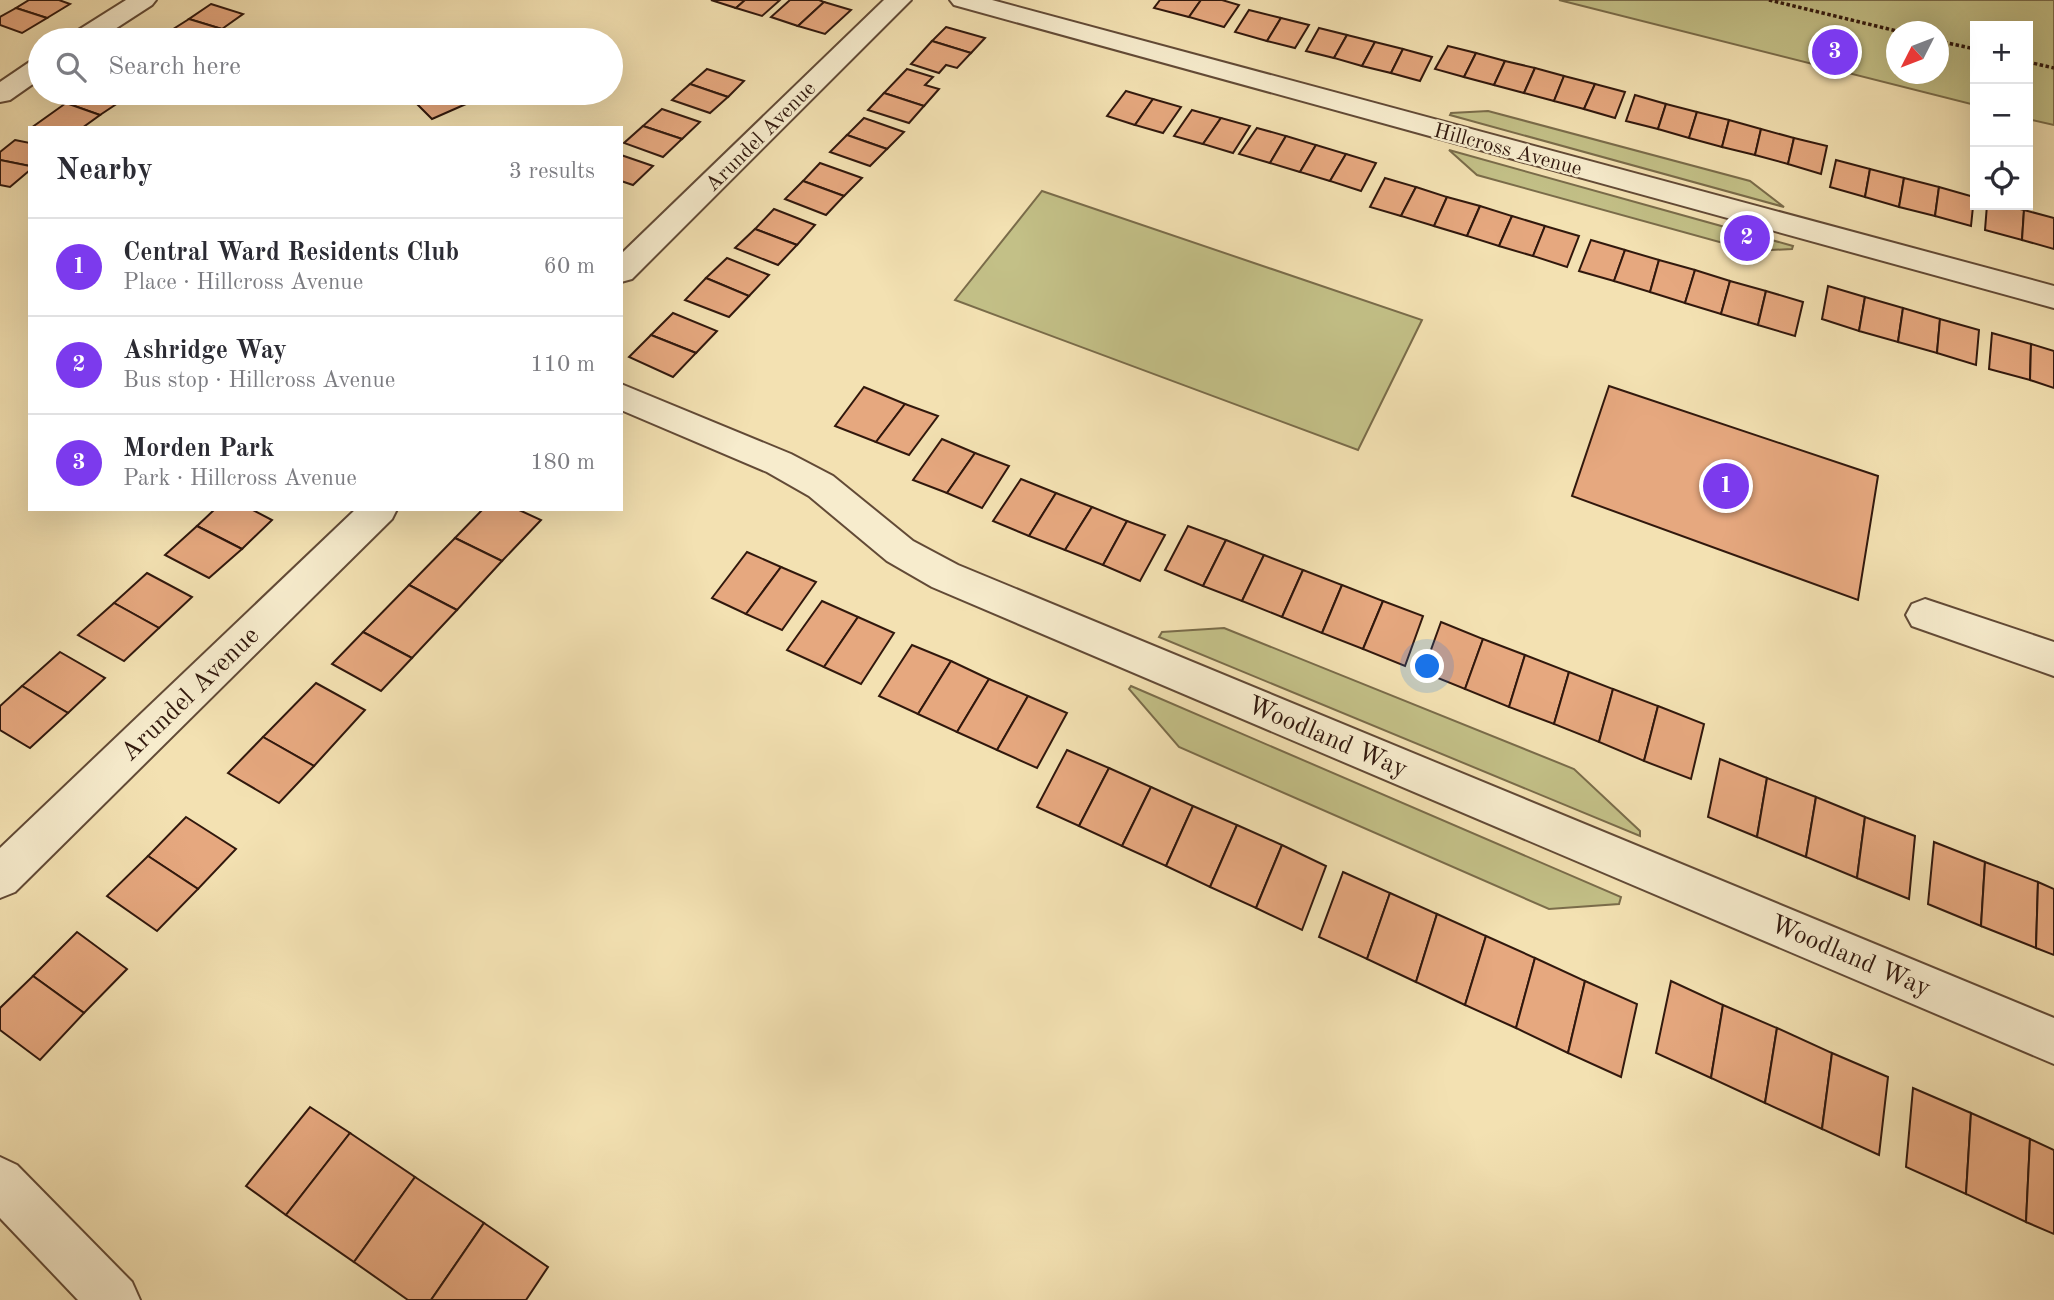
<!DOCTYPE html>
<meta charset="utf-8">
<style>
body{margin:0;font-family:"Old Standard TT",serif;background:#f2f2f3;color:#2b2b33}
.controls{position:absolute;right:21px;top:21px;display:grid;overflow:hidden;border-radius:0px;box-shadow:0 7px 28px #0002}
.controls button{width:63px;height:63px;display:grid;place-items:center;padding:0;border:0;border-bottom:2px solid #e1e1e2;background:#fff;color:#2b2b33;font:35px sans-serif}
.compass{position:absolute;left:1886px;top:21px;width:63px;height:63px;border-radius:50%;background:#fff;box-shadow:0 7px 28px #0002;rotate:228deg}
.you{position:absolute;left:1428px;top:667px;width:24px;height:24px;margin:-18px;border:5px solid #fff;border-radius:50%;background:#1a73e8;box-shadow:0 0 0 10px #1a73e833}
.badge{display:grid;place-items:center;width:46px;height:46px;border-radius:50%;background:#7c3aed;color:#fff;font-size:23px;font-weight:700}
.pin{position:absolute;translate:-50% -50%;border:4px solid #fff;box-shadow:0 2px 7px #0006}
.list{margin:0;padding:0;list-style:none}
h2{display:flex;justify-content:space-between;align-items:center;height:91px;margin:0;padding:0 28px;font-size:30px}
h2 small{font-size:23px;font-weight:400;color:#7c7c81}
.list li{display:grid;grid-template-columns:46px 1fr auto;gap:21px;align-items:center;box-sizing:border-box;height:98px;padding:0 28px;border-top:2px solid #e1e1e2}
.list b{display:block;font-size:26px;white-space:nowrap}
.list p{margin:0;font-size:23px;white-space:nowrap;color:#7c7c81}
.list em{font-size:23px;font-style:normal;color:#7c7c81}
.icon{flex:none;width:38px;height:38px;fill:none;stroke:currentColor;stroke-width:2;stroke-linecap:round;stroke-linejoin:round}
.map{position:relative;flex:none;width:2054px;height:1300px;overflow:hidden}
.search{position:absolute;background:#fff;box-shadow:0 7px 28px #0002;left:28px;top:28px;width:595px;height:77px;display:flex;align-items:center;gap:18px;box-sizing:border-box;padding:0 24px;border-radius:38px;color:#7c7c81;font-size:26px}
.panel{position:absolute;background:#fff;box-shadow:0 7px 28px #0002;left:28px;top:126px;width:595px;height:385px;border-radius:0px}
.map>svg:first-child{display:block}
.green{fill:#c3c087;stroke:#7a6c4a;stroke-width:2;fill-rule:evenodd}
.building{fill:#e6a87f;stroke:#31180d;stroke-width:2}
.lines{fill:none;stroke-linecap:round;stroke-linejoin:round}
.minor-casing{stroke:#624a36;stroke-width:4}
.path{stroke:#31180d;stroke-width:3.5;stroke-dasharray:3.5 2.5;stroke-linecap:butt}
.minor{fill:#f7eccd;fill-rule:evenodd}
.labels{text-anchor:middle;stroke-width:5;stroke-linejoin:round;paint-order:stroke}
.far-street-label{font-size:21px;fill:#31180d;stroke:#f7eccd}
.street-label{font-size:26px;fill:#31180d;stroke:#f7eccd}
</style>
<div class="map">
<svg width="2054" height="1300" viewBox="0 0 2054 1300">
<rect width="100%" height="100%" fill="#f3e1b2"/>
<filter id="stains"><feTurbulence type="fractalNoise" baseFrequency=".00286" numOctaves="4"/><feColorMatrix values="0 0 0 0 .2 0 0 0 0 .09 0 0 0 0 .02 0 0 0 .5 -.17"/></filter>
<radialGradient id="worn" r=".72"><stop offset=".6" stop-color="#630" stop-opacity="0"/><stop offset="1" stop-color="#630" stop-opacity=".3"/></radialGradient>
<!-- green -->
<g class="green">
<path d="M1559,0H2054V125L2028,119V26H1975V105ZM1896,32H1938V74H1896Z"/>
<path d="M1488,111L1750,181L1784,207L1450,115L1451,113Z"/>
<path d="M1449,150L1793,246L1792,249L1752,251L1477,175Z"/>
<path d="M1042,191L1422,320L1358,450L955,300Z"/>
<path d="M1224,628L1574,769L1640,831V836L1159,637L1162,632Z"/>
<path d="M1131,686L1621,897L1619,904L1549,909L1179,747L1129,689Z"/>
</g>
<!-- building -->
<g class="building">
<path d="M29,0H59L70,4L47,18L16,8Z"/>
<path d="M711,0H745L736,8Z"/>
<path d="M745,0H780L762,16L736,8Z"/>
<path d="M790,0H819L824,2L798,26L771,17Z"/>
<path d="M1160,0H1201L1189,17L1154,8Z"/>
<path d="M1201,0H1222L1239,5L1224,27L1189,17Z"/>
<path d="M824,2L851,10L825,34L798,26Z"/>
<path d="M211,4L243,14L222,29L189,19Z"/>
<path d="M16,8L47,18L22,33L0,25V17Z"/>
<path d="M1249,10L1281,18L1267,41L1235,32Z"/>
<path d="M1281,18L1309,25L1295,48L1267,41Z"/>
<path d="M189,19L222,29L205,40H188L167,33Z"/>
<path d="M946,27L985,38L971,53L932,41Z"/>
<path d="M1319,28L1347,35L1334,58L1306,51Z"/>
<path d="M1347,35L1375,42L1362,66L1334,58Z"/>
<path d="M932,41L971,53L957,68L946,65L939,73L911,64Z"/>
<path d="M1375,42L1403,49L1391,73L1362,66Z"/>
<path d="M1448,46L1476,53L1464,77L1435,69Z"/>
<path d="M1403,49L1432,57L1420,81L1391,73Z"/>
<path d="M1476,53L1505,61L1494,85L1464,77Z"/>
<path d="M1505,61L1535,68L1524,93L1494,85Z"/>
<path d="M1535,68L1564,76L1554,101L1524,93Z"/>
<path d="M707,69L744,81L728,97L690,84Z"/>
<path d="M907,69L933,77L925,85L939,89L924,106L884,93Z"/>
<path d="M1564,76L1595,84L1584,109L1554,101Z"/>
<path d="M690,84L728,97L710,113L672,100Z"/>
<path d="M1595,84L1625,92L1615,118L1584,109Z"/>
<path d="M1126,91L1153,99L1135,125L1107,116Z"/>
<path d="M82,93H108L124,99L100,115L66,103Z"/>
<path d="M442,93H491L432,119L417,104Z"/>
<path d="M884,93L924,106L909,123L868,110Z"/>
<path d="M1635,95L1666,104L1658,129L1626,121Z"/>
<path d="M1153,99L1181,107L1163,133L1135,125Z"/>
<path d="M66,103L100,115L82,128H31Z"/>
<path d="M1666,104L1697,112L1689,138L1658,129Z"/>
<path d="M662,109L700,122L682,139L643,126Z"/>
<path d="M1192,110L1221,118L1203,144L1174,136Z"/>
<path d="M1697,112L1729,120L1722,147L1689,138Z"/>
<path d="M864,118L904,132L887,149L847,135Z"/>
<path d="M1221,118L1250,126L1233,153L1203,144Z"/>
<path d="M1729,120L1761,129L1755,155L1722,147Z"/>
<path d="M643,126L682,139L663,157L624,143Z"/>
<path d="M1257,128L1286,136L1270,163L1239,154Z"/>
<path d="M1761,129L1794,138L1788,164L1755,155Z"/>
<path d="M847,135L887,149L870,166L830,152Z"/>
<path d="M1286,136L1316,145L1300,172L1270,163Z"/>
<path d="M1794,138L1827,146L1821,174L1788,164Z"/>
<path d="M15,140L30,143V166L0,160V152Z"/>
<path d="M1316,145L1346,154L1330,181L1300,172Z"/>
<path d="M1346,154L1376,163L1361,191L1330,181Z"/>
<path d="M621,155L653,166L633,185L621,181Z"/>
<path d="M0,160L30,166V170L10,187L0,185Z"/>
<path d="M1836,160L1870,169L1865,197L1830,187Z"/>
<path d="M820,163L862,178L844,196L803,181Z"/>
<path d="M1870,169L1904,178L1899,207L1865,197Z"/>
<path d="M1385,178L1416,187L1401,216L1370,207Z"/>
<path d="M1904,178L1939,187L1935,216L1899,207Z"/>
<path d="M803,181L844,196L826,215L785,199Z"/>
<path d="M1416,187L1447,197L1434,226L1401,216Z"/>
<path d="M1939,187L1974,197L1971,226L1935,216Z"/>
<path d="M1447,197L1480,206L1467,236L1434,226Z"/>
<path d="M1987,205H2005L2024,210L2022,240L1985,230Z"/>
<path d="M1480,206L1512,216L1499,246L1467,236Z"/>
<path d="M774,209L815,225L797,245L755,229Z"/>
<path d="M2024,210L2054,218V249L2022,240Z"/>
<path d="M1512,216L1545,226L1533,256L1499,246Z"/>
<path d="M1545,226L1579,236L1567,267L1533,256Z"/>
<path d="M755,229L797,245L778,265L735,248Z"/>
<path d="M1591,240L1625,250L1614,281L1579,271Z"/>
<path d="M1625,250L1659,260L1650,292L1614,281Z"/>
<path d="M727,258L769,275L749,296L706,278Z"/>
<path d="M1659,260L1695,270L1685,303L1650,292Z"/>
<path d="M1695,270L1730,281L1721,314L1685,303Z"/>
<path d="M706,278L749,296L729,317L685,300Z"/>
<path d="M1730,281L1766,291L1758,325L1721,314Z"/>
<path d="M1828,286L1865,297L1859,331L1822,319Z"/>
<path d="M1766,291L1803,302L1795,336L1758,325Z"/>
<path d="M1865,297L1903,308L1898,342L1859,331Z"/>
<path d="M1903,308L1940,319L1937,353L1898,342Z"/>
<path d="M673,313L717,331L696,353L651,335Z"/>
<path d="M1940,319L1979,330L1976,365L1937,353Z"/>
<path d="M1992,333L2031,344L2030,380L1989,369Z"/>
<path d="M651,335L696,353L673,377L629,357Z"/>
<path d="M2031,344L2054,351V388L2030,380Z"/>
<path d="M1609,386L1878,476L1858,600L1572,496Z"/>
<path d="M864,387L905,404L876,442L835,426Z"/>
<path d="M905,404L938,416L909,455L876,442Z"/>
<path d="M942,439L975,453L947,493L913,480Z"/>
<path d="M975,453L1009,466L982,508L947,493Z"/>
<path d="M1021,479L1056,493L1029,536L993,521Z"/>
<path d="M1056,493L1092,507L1065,550L1029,536Z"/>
<path d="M1092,507L1127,521L1103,565L1065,550Z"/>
<path d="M215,509H251L272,520L242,549L197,526Z"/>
<path d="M483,509H517L541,520L502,561L455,538Z"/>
<path d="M1127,521L1165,535L1140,581L1103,565Z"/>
<path d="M197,526L242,549L209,578L165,555Z"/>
<path d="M1188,526L1226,540L1203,586L1165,570Z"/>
<path d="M455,538L502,561L457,610L409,585Z"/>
<path d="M1226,540L1264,555L1242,601L1203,586Z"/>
<path d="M747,552L781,567L746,614L712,598Z"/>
<path d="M1264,555L1303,570L1282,617L1242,601Z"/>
<path d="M781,567L816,582L782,630L746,614Z"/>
<path d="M1303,570L1342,585L1322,633L1282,617Z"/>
<path d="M147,573L192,597L159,628L114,603Z"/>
<path d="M409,585L457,610L412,658L363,632Z"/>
<path d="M1342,585L1383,601L1363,649L1322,633Z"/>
<path d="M822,601L858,617L824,667L787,650Z"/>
<path d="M1383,601L1423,616L1405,666L1363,649Z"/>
<path d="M114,603L159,628L124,661L78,635Z"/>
<path d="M858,617L894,633L861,684L824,667Z"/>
<path d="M1441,622L1483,639L1465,689L1423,672Z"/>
<path d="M363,632L412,658L381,691L332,664Z"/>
<path d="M1483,639L1525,655L1509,707L1465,689Z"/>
<path d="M912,645L951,661L918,714L879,696Z"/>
<path d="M60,652L105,678L68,713L22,686Z"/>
<path d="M1525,655L1569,672L1554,724L1509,707Z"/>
<path d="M951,661L989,679L957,732L918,714Z"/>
<path d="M1569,672L1613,689L1599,742L1554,724Z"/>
<path d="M989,679L1028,696L997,750L957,732Z"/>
<path d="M316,683L365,710L314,766L263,737Z"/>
<path d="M22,686L68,713L30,748L0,730V706Z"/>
<path d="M1613,689L1658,706L1644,761L1599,742Z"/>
<path d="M1028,696L1067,713L1037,768L997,750Z"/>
<path d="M1658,706L1704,724L1691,779L1644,761Z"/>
<path d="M263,737L314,766L279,803L228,773Z"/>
<path d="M1067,750L1109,768L1079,826L1037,807Z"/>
<path d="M1720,759L1767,778L1757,837L1708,817Z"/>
<path d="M1109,768L1151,787L1122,846L1079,826Z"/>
<path d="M1767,778L1816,797L1806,857L1757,837Z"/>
<path d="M1151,787L1193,806L1166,866L1122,846Z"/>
<path d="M1816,797L1865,817L1857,878L1806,857Z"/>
<path d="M1193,806L1237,825L1210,887L1166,866Z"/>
<path d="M186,817L236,849L198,889L148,856Z"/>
<path d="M1865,817L1915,836L1909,899L1857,878Z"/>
<path d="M1237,825L1282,845L1256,908L1210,887Z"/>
<path d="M1934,842L1985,862L1981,926L1928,904Z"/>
<path d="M1282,845L1326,866L1302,930L1256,908Z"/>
<path d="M148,856L198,889L157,931L107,896Z"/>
<path d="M1985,862L2038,882L2036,948L1981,926Z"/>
<path d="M1343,872L1390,893L1367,959L1319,937Z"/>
<path d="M2038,882L2054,889V955L2036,948Z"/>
<path d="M1390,893L1437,914L1416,982L1367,959Z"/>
<path d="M1437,914L1486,936L1465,1005L1416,982Z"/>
<path d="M77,932L127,969L84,1013L33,976Z"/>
<path d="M1486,936L1535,958L1516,1028L1465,1005Z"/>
<path d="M1535,958L1585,981L1568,1053L1516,1028Z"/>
<path d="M33,976L84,1013L40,1060L0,1030V1008Z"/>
<path d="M1585,981L1637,1004L1621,1077L1568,1053Z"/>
<path d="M1671,981L1723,1005L1711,1078L1656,1053Z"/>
<path d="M1723,1005L1777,1028L1765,1103L1711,1078Z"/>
<path d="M1777,1028L1832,1053L1822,1129L1765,1103Z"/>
<path d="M1832,1053L1888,1077L1879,1155L1822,1129Z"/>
<path d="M1913,1088L1971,1113L1966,1194L1906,1167Z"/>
<path d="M310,1107L350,1133L286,1215L246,1186Z"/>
<path d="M1971,1113L2030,1139L2026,1222L1966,1194Z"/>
<path d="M350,1133L415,1177L354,1262L286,1215Z"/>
<path d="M2030,1139L2054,1150V1234L2026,1222Z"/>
<path d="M415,1177L484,1223L431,1300H408L354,1262Z"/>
<path d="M484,1223L548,1267L526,1300H431Z"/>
</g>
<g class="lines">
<defs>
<g id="minor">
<path d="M126,0H156L152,5L98,40H68L72,34Z"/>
<path d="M884,0H911L632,279L621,282V254Z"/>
<path d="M950,0H992L2054,286V308L954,5Z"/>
<path d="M40,59V79L10,100L0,102V82L31,61Z"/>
<path d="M621,384L791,454L833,476L913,541L958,565L2054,1018V1064L932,587L887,561L809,496L767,472L621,410Z"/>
<path d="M356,509H397L392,519L15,892L0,898V848Z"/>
<path d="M1925,599L2054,642V676L1912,626L1906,615L1912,604Z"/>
<path d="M0,1157L17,1165L132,1282L140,1300H78L0,1218Z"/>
</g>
</defs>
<!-- minor casing -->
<use href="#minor" class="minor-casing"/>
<!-- path -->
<g class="path">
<path d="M1769,0L1901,32"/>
<path d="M1938,41L1975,49"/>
<path d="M2028,62L2054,68"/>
</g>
<!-- minor -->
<use href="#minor" class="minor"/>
</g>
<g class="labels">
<!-- far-street labels -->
<g class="far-street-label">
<text transform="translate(760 136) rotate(-45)" y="7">Arundel Avenue</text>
<text transform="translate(1508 149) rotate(15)" y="7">Hillcross Avenue</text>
</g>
<!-- street labels -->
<g class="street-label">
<text transform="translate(189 693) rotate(-44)" y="9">Arundel Avenue</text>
<text transform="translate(1328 736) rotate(23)" y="9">Woodland Way</text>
<text transform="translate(1851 955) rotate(23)" y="9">Woodland Way</text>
</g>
</g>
<rect width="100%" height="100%" filter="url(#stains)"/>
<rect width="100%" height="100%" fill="url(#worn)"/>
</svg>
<div class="controls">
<button>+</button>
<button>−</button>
<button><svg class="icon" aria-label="locate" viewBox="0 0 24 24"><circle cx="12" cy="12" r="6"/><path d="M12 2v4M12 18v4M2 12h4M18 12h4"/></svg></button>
</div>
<svg class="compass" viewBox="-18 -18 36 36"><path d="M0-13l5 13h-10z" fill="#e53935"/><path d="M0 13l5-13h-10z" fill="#7c7c81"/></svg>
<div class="you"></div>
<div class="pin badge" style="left:1726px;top:486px">1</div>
<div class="pin badge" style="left:1747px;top:238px">2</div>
<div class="pin badge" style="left:1835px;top:52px">3</div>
<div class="search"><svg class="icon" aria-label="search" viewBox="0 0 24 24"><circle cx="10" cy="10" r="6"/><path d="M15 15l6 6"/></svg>Search here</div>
<section class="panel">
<h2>Nearby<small>3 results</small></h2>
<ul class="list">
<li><span class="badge">1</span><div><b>Central Ward Residents Club</b><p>Place · Hillcross Avenue</p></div><em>60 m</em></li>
<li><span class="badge">2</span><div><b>Ashridge Way</b><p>Bus stop · Hillcross Avenue</p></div><em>110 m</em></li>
<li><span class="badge">3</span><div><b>Morden Park</b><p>Park · Hillcross Avenue</p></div><em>180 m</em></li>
</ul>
</section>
</div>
